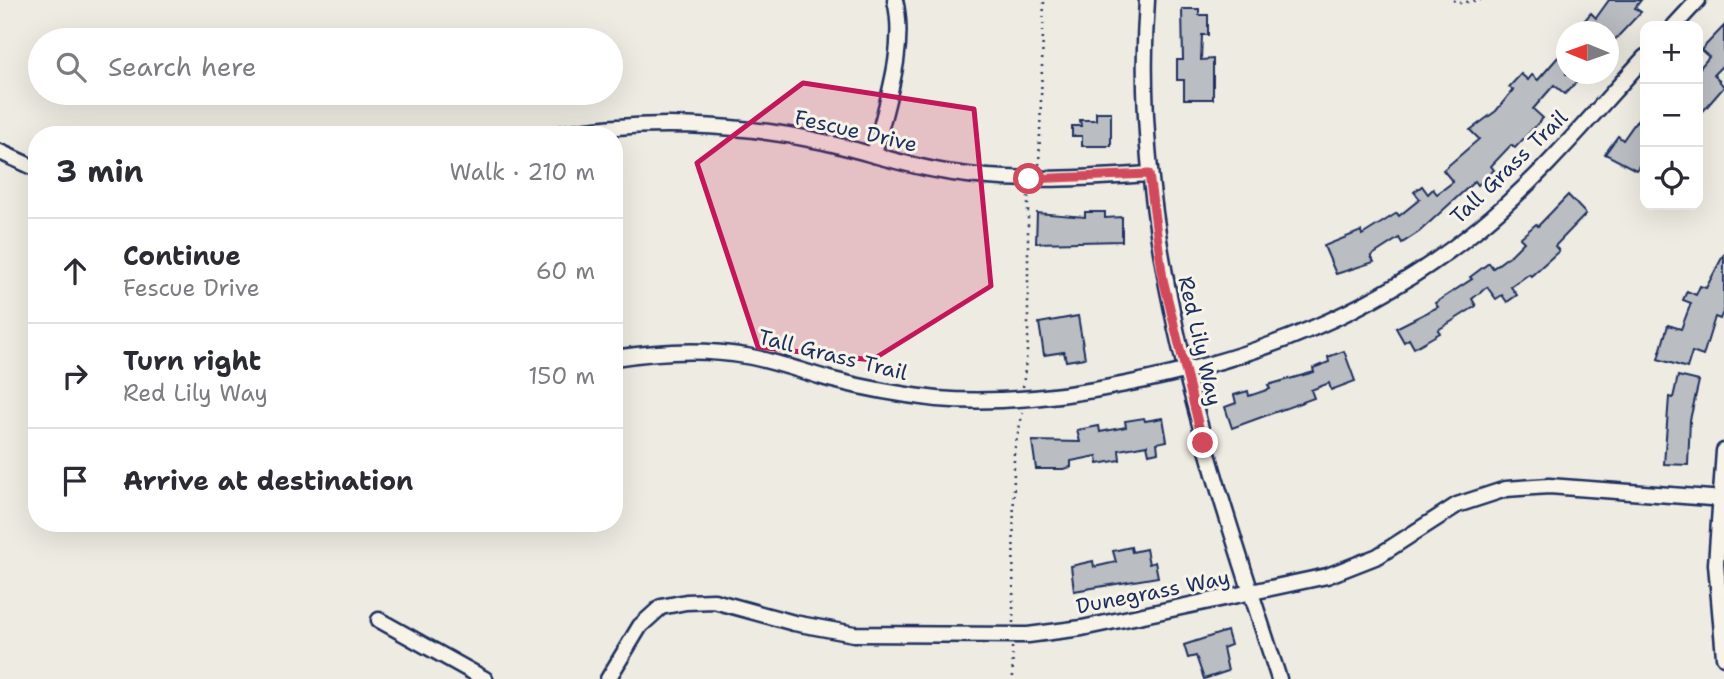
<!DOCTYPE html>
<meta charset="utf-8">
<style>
body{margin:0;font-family:"Shantell Sans",sans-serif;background:#f7f7f7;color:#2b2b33}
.controls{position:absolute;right:21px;top:21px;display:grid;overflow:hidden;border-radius:14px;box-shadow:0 7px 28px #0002}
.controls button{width:63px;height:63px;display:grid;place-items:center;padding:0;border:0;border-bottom:2px solid #e1e1e2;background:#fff;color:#2b2b33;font:35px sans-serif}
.compass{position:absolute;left:1556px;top:21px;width:63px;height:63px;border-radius:50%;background:#fff;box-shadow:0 7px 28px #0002;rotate:271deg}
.stop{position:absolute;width:21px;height:21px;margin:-16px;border:5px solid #d1495b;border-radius:50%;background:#fff}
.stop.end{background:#d1495b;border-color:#fff;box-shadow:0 2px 7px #0008}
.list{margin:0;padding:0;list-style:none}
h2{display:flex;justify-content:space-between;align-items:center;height:91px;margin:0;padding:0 28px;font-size:30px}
h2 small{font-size:23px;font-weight:400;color:#7c7c81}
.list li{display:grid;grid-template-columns:46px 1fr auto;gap:21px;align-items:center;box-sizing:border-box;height:105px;padding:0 28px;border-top:2px solid #e1e1e2}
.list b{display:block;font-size:26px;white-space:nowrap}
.list p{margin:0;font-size:23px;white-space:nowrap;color:#7c7c81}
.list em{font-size:23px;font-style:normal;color:#7c7c81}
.icon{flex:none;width:38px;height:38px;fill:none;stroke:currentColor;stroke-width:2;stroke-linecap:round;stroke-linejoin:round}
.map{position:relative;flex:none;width:1724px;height:679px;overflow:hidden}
.search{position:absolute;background:#fff;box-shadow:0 7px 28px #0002;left:28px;top:28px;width:595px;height:77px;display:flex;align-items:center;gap:18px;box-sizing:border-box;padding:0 24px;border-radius:38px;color:#7c7c81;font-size:26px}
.panel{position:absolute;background:#fff;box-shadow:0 7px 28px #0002;left:28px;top:126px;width:595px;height:406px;border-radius:28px}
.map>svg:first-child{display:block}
.building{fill:#babdc2;stroke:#1b2f5e;stroke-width:2}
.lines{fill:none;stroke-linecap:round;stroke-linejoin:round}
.minor-casing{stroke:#1b2f5e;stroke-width:19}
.path{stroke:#1b2f5e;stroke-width:2.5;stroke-dasharray:2 5;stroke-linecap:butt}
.minor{stroke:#f7f3e8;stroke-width:14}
.route{stroke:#d1495b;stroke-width:9}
.marked{fill:#c2185b;fill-opacity:0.2;stroke:#c2185b;stroke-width:5;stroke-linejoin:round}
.labels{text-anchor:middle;stroke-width:6;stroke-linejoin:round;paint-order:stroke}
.street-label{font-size:21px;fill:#1b2f5e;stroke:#f7f3e8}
</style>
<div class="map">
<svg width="1724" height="679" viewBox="0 0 1724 679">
<rect width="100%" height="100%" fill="#eeebe2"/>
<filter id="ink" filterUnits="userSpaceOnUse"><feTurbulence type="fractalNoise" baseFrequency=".0143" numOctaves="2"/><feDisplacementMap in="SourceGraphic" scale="14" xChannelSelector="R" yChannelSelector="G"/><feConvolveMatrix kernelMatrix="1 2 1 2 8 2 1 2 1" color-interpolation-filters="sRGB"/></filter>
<g filter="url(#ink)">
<!-- building -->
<g class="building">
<path d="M1609,0H1641L1635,8L1641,12L1608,47V32H1596L1584,21L1591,13L1596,18Z"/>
<path d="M1182,9H1199V15H1208V35H1202L1201,60L1213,59V99H1184V80H1177V60H1183Z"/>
<path d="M1724,26V64L1714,74L1724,87L1698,117V70L1709,57L1701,50Z"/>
<path d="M1566,48V74H1580L1576,78L1578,80L1565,94L1554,85L1533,109L1543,118L1515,148L1511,145L1491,166L1494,170L1478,185L1475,181L1419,232L1402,243L1399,238L1371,256L1374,262L1336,274L1324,246L1361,231L1362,235L1397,213L1399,216L1420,199L1414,192L1422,186L1428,194L1433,189L1437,194L1453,182L1443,170L1479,139L1470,130L1496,111L1513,90L1509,87L1521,74L1528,80L1532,75L1538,80Z"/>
<path d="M1645,109V158L1636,170L1605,154L1618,136L1623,140Z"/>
<path d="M1096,112H1111V146H1082V136H1072V126H1081L1080,120H1096Z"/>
<path d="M1568,195L1586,214L1555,246L1559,251L1531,276L1529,274L1511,287L1517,295L1507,302L1502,295L1496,299L1487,287L1472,299L1476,306L1438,330L1440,333L1414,348L1409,339L1404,342L1396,328L1438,307L1435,303L1472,279L1470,277L1489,263L1493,268L1512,254L1524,242L1520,238L1536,224L1538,226Z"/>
<path d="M1085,212H1105V218L1122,217V241L1036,243L1037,213L1085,217Z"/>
<path d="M1724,254V310L1720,319L1715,317L1703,356L1692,352L1687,368L1658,359L1668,325L1681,329L1691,303L1683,300L1687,291L1696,295L1700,286L1706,288Z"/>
<path d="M1078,316L1085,358L1066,361L1064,352L1044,355L1039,323Z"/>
<path d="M1344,351L1355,381L1331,390L1329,383L1311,390L1314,398L1232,428L1225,407L1236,403L1234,395L1248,391L1249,396L1270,389L1268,385L1314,372L1313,368L1329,362L1328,357Z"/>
<path d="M1678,376L1699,381L1690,420L1688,465L1664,464L1669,397L1673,398Z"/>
<path d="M1144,418L1145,421L1163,418L1167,441L1157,443L1158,452L1149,454L1147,445L1119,450L1120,460L1098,464L1097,456L1071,461V467L1063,469H1036L1032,441L1080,442L1077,430L1099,426L1100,432L1126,427L1125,421Z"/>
<path d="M1131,547L1132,552L1146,549L1149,564L1155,562L1158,577L1074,591L1071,566L1093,561L1094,567L1116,562L1113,551Z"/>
<path d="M1227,631L1231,645L1223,648L1228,671L1204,679L1196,656L1188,658L1184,645Z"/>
</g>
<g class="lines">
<defs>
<g id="minor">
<path d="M1147,0C1130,237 1207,457 1279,679"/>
<path d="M1674,26L1698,0"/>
<path d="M554,135C641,119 738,123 824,142C867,152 909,167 953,173C1018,183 1084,178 1149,174"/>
<path d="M0,152L37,169"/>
<path d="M874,155C885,106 907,50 895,0"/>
<path d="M614,358C658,351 702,348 746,356C775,361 801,371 829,379C864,388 901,395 937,399C1001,404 1063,397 1126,384C1258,358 1375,313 1480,227C1541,177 1592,115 1645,57"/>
<path d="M1724,451L1716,564L1724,657"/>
<path d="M379,620L485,679"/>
<path d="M608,679L640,626L661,607L686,602L714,601L794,623L854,634L1028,635L1082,628L1327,576L1378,556L1457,505L1506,489L1549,486L1724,499"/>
</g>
</defs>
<!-- minor casing -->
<use href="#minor" class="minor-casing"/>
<!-- path -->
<g class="path">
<path d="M1453,0L1459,3L1481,0"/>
<path d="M1039,165L1044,0"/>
<path d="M1023,387L1028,342V191"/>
<path d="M1013,623L1014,452L1023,411"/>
<path d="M1012,647L1013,679"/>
</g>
<!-- minor -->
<use href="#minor" class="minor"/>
</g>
</g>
<g class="lines" filter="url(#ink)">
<!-- route -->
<path class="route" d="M1029,179L1149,174L1163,279L1203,443"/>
</g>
<!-- marked area -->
<path class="marked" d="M803,83L974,109L991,286L872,360L758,347L697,163Z"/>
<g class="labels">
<!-- street labels -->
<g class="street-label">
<text transform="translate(856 131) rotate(13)" y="7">Fescue Drive</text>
<text transform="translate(1509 167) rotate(-44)" y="7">Tall Grass Trail</text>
<text transform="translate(1200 341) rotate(77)" y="7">Red Lily Way</text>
<text transform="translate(833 355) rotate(14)" y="7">Tall Grass Trail</text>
<text transform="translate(1153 592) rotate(-11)" y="7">Dunegrass Way</text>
</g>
</g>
</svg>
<div class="controls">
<button>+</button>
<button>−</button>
<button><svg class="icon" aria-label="locate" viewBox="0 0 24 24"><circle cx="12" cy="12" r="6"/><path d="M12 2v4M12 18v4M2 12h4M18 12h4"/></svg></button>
</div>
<svg class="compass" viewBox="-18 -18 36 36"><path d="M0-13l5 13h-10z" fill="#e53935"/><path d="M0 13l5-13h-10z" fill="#7c7c81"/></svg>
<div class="stop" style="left:1029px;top:179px"></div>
<div class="stop end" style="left:1203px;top:443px"></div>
<div class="search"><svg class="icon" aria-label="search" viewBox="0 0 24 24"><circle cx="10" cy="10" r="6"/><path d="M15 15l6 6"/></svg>Search here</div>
<section class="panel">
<h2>3 min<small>Walk · 210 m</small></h2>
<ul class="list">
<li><svg class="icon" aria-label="ahead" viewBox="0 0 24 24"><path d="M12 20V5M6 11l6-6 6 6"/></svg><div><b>Continue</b><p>Fescue Drive</p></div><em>60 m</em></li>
<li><svg class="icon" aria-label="right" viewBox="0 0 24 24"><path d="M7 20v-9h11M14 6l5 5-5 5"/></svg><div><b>Turn right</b><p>Red Lily Way</p></div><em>150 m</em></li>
<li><svg class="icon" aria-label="arrive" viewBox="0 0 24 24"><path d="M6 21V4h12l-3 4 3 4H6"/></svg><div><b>Arrive at destination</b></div></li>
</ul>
</section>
</div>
